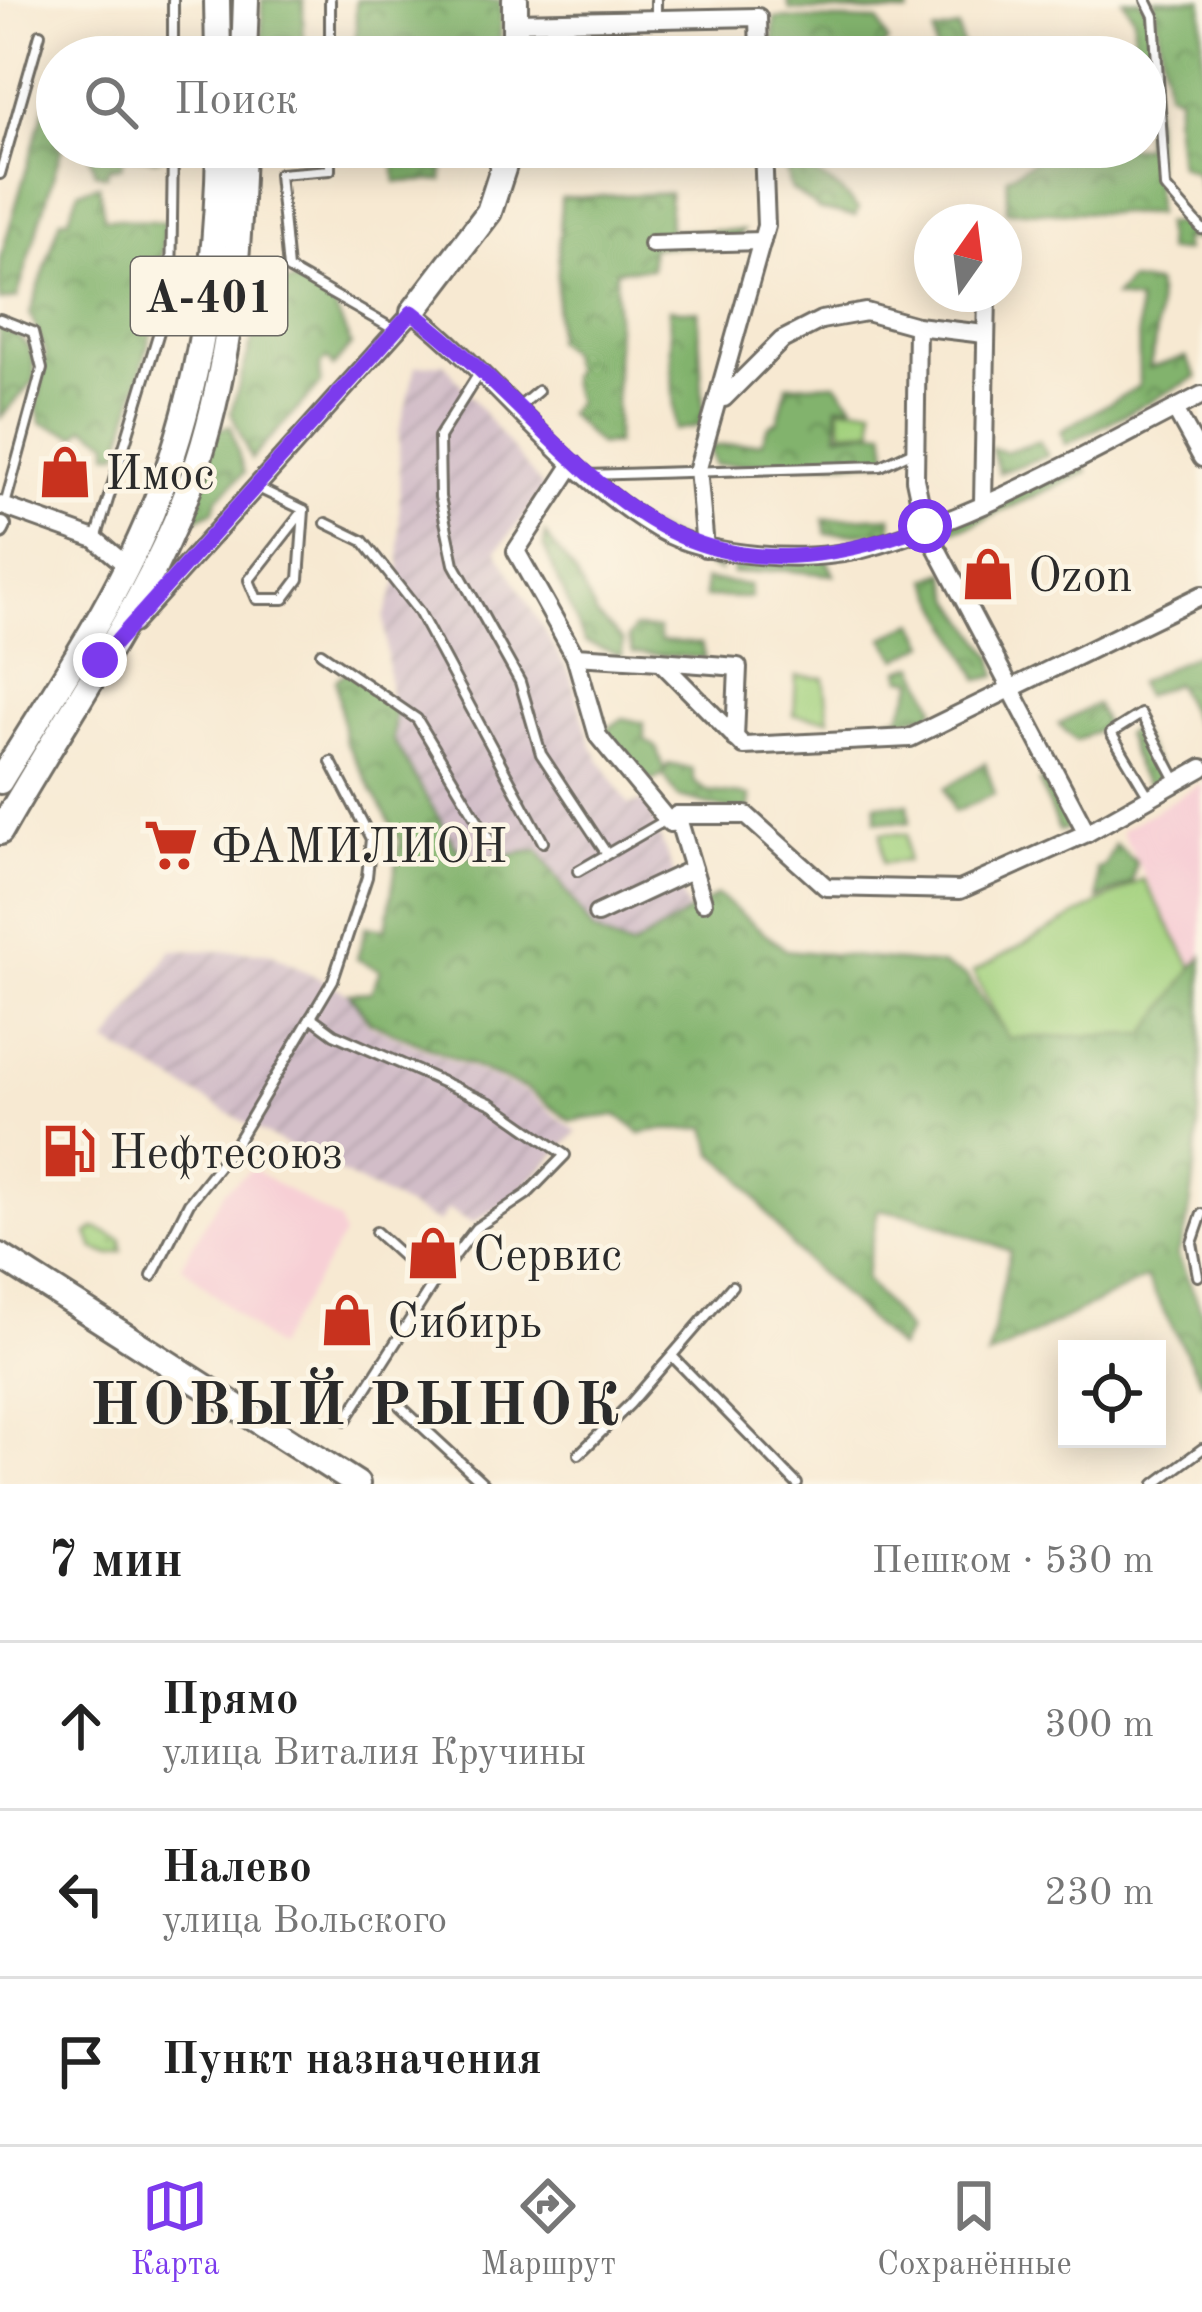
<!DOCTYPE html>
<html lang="ru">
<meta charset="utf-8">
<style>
body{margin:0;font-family:"Old Standard TT",serif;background:#f2f2f2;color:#222}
.controls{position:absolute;right:36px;bottom:36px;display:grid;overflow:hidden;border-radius:0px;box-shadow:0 6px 30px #0003}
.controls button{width:108px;height:108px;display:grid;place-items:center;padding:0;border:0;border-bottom:3px solid #e0e0e0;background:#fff;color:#222;font:60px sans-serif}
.compass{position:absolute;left:914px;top:204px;width:108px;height:108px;border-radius:50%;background:#fff;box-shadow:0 6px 30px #0003;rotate:14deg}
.stop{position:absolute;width:36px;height:36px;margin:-27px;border:9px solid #7c3aed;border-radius:50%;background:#fff}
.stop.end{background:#7c3aed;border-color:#fff;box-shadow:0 3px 12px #0008}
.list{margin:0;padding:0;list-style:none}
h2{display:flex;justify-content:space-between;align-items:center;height:156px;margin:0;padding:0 48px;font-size:51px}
h2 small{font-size:39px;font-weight:400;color:#767676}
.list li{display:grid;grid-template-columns:78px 1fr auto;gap:36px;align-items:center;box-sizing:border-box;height:168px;padding:0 48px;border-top:3px solid #e0e0e0}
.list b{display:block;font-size:45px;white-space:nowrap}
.list p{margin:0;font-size:39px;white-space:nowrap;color:#767676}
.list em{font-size:39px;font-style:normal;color:#767676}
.icon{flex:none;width:66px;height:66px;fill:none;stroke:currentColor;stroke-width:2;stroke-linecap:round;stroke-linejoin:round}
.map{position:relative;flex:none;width:1202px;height:1484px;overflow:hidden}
.search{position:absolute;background:#fff;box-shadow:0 6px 30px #0003;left:36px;right:36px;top:36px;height:132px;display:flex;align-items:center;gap:30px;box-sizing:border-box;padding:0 42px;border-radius:66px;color:#767676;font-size:45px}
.sheet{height:660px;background:#fff}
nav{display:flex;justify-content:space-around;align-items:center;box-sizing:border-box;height:168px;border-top:3px solid #e0e0e0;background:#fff;font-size:33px;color:#767676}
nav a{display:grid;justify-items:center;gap:6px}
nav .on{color:#7c3aed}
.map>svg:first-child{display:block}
.built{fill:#f7cfd5}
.industrial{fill:url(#industrial-furrows)}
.grass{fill:url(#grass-dots);stroke:#677e54;stroke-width:3}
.forest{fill:url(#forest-crowns);stroke:#566f4c;stroke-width:3}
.green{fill:#a3d17e;stroke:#677e54;stroke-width:3}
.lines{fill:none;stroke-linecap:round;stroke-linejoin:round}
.lane-casing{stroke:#726e65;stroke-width:14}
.street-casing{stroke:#726e65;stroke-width:22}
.secondary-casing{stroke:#726e65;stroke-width:30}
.primary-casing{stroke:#726e65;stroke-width:30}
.lane{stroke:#fff;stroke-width:8}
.street{stroke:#fff;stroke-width:16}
.secondary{stroke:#fff;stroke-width:24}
.primary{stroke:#fff;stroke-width:24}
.route{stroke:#7c3aed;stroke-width:15}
.labels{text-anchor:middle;stroke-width:9;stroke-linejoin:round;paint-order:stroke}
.shield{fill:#fcf5e5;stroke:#6a6863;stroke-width:3}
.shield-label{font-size:45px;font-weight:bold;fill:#2b2b2b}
.poi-label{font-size:48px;fill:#2b2b2b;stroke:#fcf5e5;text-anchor:start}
.district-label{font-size:60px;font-weight:bold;letter-spacing:3px;fill:#2b2b2b;stroke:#fcf5e5}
</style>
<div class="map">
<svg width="1202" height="1484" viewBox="0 0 1202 1484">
<defs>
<pattern id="industrial-furrows" width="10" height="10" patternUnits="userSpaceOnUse" patternTransform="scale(3)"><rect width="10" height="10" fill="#d2bdc8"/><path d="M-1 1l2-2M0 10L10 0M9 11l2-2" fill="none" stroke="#b4a3ac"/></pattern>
<pattern id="grass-dots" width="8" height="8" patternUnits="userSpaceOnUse" patternTransform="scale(3)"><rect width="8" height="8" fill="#a3d17e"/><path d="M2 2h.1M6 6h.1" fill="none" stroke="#8cb46d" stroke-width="1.8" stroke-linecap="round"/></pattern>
<pattern id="forest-crowns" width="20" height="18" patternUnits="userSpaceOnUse" patternTransform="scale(3)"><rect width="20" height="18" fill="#82b36d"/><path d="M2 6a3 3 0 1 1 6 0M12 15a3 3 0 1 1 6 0" fill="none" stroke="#6b925a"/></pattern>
</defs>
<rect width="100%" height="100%" fill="#fcf5e5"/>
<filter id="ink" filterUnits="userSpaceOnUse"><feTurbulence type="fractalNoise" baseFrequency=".00833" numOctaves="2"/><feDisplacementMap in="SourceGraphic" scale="24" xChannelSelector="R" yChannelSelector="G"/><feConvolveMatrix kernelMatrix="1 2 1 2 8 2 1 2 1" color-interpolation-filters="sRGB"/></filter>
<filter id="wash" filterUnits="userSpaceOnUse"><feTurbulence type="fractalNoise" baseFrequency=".004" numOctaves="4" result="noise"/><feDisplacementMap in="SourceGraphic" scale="48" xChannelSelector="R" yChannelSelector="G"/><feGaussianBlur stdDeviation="2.7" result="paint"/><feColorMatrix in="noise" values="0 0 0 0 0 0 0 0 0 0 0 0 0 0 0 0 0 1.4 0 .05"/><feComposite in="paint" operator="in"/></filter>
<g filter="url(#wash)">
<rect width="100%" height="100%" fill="#f7e9d2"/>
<!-- built -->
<g class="built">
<path d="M1202,783V963L1193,968L1121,831Z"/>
<path d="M252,1169L339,1221L343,1236L275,1348L181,1265L224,1191Z"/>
</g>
<!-- industrial -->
<g class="industrial">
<path d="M444,363L545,490L497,550L570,675L592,747L629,805L646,800L688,911L631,949L594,932L538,851L477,861L455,846L393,740L384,617L400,573L399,432L416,366Z"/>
<path d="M172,950L269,952L349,994L369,1025L527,1093L577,1132L511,1200L472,1223L448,1209L439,1223L259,1131L108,1043Z"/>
</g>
<!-- grass -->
<path class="grass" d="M96,1228L121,1239L122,1251L110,1255L94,1249L88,1234Z"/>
<!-- forest -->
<g class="forest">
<path d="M262,0H303L304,57H262Z"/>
<path d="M356,0L501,1L500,57H356Z"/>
<path d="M787,0H910L908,13L790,10Z"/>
<path d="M1123,0H1141L1151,17L1156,214L1007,211V177L1058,147H1145V57H1134V17Z"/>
<path d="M1154,0H1202V195L1196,173L1179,165L1174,117L1179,96L1167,91Z"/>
<path d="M775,18L878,21L888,42L871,57H832L831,52L771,57Z"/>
<path d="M958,28L965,57H936L934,33Z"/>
<path d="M57,65V147H62L17,298L0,301V260Z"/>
<path d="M87,147H167L168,153L158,159L124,155L121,167H109L106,176L95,172Z"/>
<path d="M357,147H415L414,156L444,163L442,180L396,182L394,164L374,153L370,160L357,159Z"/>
<path d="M793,160L839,189L858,209L855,216L820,210L790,188L784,161Z"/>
<path d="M99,185L104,218L165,222L157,311L119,453H109V441L85,427L77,436L41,423L37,409L46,352L30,314L61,219H68L79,191Z"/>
<path d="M669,193L670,230L743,231L731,245L651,247V268L616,270V444L599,445L567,413L576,403L569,377L573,372L567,351L555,342L561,198Z"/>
<path d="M1164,223L1194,224L1200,240L1182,238L1185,251H1166Z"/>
<path d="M297,281L333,303L351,345L333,367L327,358L320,365L321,384L251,459L231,412L253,337H262L268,285Z"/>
<path d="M1129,281L1155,284C1161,302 1155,350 1149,368L1186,357L1197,377L1065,445L1061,431L1139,386L1138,302L1114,297Z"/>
<path d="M669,309L698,311L704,425L675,430Z"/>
<path d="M0,326C29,340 33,348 35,380L0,418Z"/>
<path d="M836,383L853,404L837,405L838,434L885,430L889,460L714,465L709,447L762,442L768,426L778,421L787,385Z"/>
<path d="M230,425L244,473L217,499L214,510L192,521L193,498L217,431Z"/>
<path d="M1039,441L1047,455L999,473L991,448L1005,452Z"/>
<path d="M1078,459L1087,472L969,526L943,532L938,525Z"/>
<path d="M891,516L892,532L826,534L824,519Z"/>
<path d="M649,528L717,556L719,571L646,537Z"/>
<path d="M545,534L577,576L597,616L623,642L622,656L585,642L544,547Z"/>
<path d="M732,557L826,558L834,575L781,570L733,574Z"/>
<path d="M946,572L954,600L993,657L997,676L979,680L928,579Z"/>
<path d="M705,580L750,585L751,598L705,597Z"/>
<path d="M915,622L927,644L898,659L884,638Z"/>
<path d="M634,628L658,629L660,641L701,644L705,658L633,653L628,638Z"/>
<path d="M1196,654L1202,664L1195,684L1202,691V737L1175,683L1144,696L1137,683Z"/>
<path d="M916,665L935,707L928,718L924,714L888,726L887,718L900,716L915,680L902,678L900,670Z"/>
<path d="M347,672L395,706L393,740L455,846L477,861L538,850L594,932L631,948L717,895L786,950L941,965L966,976L1009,1038L1158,1009L1202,957C1202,1024 1202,1209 1177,1254L1202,1312V1383L1146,1278L988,1357L1010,1251L916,1216L878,1209L865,1279L908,1331L899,1349L795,1250L738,1174L713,1153L707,1127C682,1133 665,1126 641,1133L617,1115L571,1121L528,1090L370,1022L349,993L371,992L380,970L357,959L366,926L386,929L400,840L345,741L336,680Z"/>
<path d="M1096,704L1106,726L1076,741L1059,724Z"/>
<path d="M623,718L643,723L645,740L656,747L664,771L668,764L692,769L695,783L707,791L750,796L749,810C725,812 703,802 678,797L663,775L653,781L629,769L606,730Z"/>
<path d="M1136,727L1158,768L1159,786L1152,790L1138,771L1125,734Z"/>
<path d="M985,763L995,794L954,812L945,788Z"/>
<path d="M1049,779L1075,826L1059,831L1039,782Z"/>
<path d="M876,804H908L910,823L876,821Z"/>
<path d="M1115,844L1136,862L1132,882L1098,899L1097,869L1104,867Z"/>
</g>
<!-- green -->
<g class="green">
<path d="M839,407H873L874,429L842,431Z"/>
<path d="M796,676L824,678L829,719L794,715Z"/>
<path d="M881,833L907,834V861L883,863Z"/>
<path d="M1143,879L1193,968L1146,1034L1008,1038L973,972Z"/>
</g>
</g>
<g filter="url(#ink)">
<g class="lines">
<defs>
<g id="lane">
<path d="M173,0V57"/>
<path d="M330,0V57"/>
<path d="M656,0V17"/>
<path d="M1146,0L1154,16L1165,187L1202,229"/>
<path d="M330,147V170L279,174L288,269L395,330"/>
<path d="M0,174L40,34"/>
<path d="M0,319L33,332L42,369L5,505"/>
<path d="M478,375L439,437L440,497L454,564L520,682L541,754L607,854"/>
<path d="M519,407L538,391"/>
<path d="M587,475L881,466L911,452"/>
<path d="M258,488L304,510L299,579L284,599H257L249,580L304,510"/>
<path d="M326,523L363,541L419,612L543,842"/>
<path d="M97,536L171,292L173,147"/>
<path d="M321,653L417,719L493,846"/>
<path d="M1148,795L1111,733L1141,714L1176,780"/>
<path d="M578,871L666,820"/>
<path d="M311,1017L334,1034L492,1104L565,1155L527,1194L476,1228L433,1284L346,1420"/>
<path d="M376,1232L433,1284"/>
<path d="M152,1276L189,1203L235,1145L333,980L367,877L371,839L331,762"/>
<path d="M1198,1276L1192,1243L1202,1214"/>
<path d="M672,1356L797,1484"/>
<path d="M400,1406L484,1484"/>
<path d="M579,1454L630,1404L732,1286"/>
<path d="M1155,1484L1202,1449"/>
</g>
<g id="street">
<path d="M515,22L758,17L759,57"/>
<path d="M652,244L762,241"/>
<path d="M917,326L915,479L925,526L1087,833"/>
<path d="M724,398L782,340L821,320L866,312L917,326L984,334"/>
<path d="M1175,409L1202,458"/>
<path d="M573,464L516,551L575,656L598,736L670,823L677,815H746L826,887L960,890L1087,833L1202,768"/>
<path d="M983,502L987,294"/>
<path d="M0,505L95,539L127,566"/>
<path d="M0,530L2,526"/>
<path d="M705,548L698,468L766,226L763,147"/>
<path d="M133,624L413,312C498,378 563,474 658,529C706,557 808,564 863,549C980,517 1094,450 1202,395"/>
<path d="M575,656L660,661L744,746L910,738L1202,595"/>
<path d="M660,661L738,667L735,738"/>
<path d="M677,815L703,902"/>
<path d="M597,914L693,869"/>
</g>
<g id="secondary">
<path d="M515,0V57"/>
<path d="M413,312L489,212L510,147"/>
</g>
<g id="primary">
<path d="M217,0L218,57"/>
<path d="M244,57L246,0"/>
<path d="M0,781C55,690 119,599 157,499C201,386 217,268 219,147"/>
<path d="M0,832C67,712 156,594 198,462C231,358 239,256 242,147"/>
<path d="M0,1256L357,1484"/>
</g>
</defs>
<!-- lane casing -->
<use href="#lane" class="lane-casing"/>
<!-- street casing -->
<use href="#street" class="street-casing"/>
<!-- secondary casing -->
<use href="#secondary" class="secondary-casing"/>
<!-- primary casing -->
<use href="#primary" class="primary-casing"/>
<!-- lane -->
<use href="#lane" class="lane"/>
<!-- street -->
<use href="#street" class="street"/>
<!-- secondary -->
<use href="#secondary" class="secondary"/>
<!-- primary -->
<use href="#primary" class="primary"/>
</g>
</g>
<g class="lines" filter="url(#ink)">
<!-- route -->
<path class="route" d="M100,660L412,312C596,454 652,628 925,526"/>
</g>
<!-- icons -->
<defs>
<symbol id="shop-bare" viewBox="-9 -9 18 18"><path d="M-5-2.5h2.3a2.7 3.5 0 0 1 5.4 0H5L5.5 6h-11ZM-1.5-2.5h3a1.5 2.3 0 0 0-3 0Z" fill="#c8321e" stroke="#fcf5e5" stroke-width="2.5" paint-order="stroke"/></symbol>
<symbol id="supermarket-bare" viewBox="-9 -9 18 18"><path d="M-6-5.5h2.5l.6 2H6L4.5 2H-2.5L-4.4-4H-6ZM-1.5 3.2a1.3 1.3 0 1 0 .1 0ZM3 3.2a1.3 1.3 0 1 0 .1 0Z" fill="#c8321e" stroke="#fcf5e5" stroke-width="2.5" paint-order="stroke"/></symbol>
<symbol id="fuel-bare" viewBox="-9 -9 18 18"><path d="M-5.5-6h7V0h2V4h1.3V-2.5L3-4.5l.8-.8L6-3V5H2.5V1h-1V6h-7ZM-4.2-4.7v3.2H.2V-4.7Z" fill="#c8321e" stroke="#fcf5e5" stroke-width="2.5" paint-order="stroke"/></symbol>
</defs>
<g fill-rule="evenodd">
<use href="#shop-bare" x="27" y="434" width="76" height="76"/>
<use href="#shop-bare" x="950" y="536" width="76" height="76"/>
<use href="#supermarket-bare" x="133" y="807" width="76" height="76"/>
<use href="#fuel-bare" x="31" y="1113" width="76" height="76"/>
<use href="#shop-bare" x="395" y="1215" width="76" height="76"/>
<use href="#shop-bare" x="309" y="1282" width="76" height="76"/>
</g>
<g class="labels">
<!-- shield labels -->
<rect class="shield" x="131" y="257" width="156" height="78" rx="9"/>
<g class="shield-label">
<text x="209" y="312">А-401</text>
</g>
<!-- poi labels -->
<g class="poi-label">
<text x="105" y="489">Имос</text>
<text x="1028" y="591">Ozon</text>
<text x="211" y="862">ФАМИЛИОН</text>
<text x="109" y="1168">Нефтесоюз</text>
<text x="473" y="1270">Сервис</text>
<text x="387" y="1337">Сибирь</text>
</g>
<!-- district labels -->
<g class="district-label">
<text x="356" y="1424">НОВЫЙ РЫНОК</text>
</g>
</g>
</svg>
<div class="controls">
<button><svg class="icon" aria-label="locate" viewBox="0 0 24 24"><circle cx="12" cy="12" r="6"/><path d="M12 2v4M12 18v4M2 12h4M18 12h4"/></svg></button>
</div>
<svg class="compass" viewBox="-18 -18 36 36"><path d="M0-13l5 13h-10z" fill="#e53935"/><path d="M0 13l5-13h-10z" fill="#767676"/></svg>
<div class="stop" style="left:925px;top:526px"></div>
<div class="stop end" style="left:100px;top:660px"></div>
<div class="search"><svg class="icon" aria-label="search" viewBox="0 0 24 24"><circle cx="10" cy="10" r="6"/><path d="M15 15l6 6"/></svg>Поиск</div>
</div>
<section class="sheet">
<h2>7 мин<small>Пешком · 530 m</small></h2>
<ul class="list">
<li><svg class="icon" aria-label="ahead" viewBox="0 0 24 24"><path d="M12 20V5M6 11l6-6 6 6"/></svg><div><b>Прямо</b><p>улица Виталия Кручины</p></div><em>300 m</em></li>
<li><svg class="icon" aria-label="left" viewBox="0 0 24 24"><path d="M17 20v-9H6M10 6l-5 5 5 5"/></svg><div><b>Налево</b><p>улица Вольского</p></div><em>230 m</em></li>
<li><svg class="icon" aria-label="arrive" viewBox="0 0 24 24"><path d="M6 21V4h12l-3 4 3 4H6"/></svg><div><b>Пункт назначения</b></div></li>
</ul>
</section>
<nav>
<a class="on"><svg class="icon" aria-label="map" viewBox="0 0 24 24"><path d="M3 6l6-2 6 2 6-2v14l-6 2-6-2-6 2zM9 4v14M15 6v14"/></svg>Карта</a>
<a><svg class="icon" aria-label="directions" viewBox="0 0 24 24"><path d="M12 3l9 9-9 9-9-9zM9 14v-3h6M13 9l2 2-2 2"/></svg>Маршрут</a>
<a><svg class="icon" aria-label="saved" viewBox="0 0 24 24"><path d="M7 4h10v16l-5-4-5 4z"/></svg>Сохранённые</a>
</nav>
